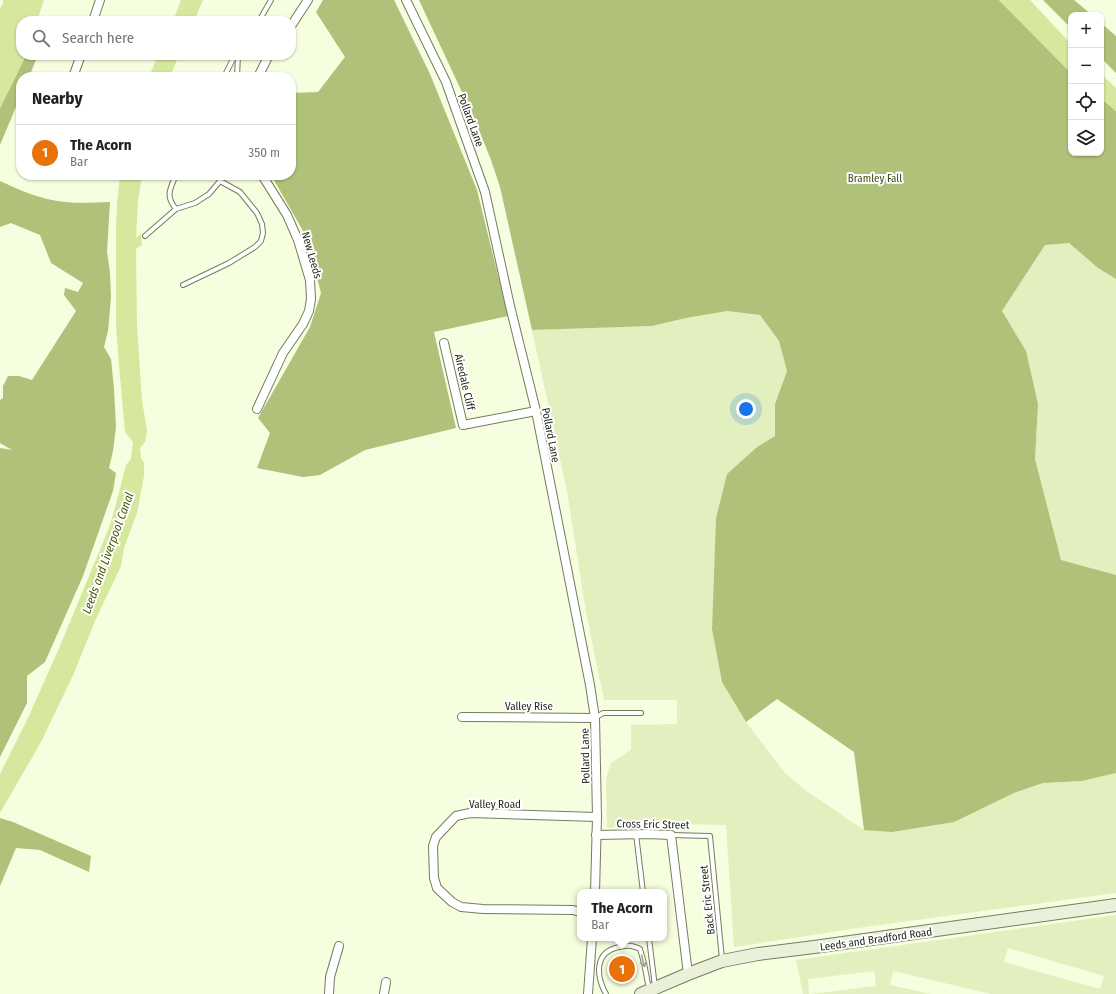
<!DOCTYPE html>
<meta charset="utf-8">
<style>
body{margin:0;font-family:"Fira Sans Condensed",sans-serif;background:#f2f2f2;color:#222}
.controls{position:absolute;right:12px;top:12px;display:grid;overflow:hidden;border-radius:8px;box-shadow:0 1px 3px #0004}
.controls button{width:36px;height:36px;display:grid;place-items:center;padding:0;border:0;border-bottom:1px solid #e0e0e0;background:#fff;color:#222;font:20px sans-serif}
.you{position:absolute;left:746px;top:409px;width:14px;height:14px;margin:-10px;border:3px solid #fff;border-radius:50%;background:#1a73e8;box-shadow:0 0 0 6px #1a73e833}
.badge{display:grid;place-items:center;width:26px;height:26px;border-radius:50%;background:#111827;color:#fff;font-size:13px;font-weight:700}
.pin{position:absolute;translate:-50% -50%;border:2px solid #fff;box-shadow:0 1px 4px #0006}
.popup{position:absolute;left:577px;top:889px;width:90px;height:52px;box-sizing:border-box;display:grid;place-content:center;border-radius:8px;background:#fff;filter:drop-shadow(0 1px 3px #0005);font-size:13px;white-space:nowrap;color:#767676}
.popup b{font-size:15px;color:#222}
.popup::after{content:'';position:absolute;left:50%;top:100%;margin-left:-8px;border:8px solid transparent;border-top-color:#fff}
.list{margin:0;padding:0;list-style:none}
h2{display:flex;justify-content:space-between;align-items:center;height:52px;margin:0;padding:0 16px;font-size:17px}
h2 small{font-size:13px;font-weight:400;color:#767676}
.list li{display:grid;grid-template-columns:26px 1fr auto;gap:12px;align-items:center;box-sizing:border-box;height:56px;padding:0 16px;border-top:1px solid #e0e0e0}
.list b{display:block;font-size:15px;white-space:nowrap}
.list p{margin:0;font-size:13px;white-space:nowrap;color:#767676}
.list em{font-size:13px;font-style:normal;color:#767676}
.icon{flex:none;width:22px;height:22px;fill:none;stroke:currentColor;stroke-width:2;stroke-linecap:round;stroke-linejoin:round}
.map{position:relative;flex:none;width:1116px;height:994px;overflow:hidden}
.search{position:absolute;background:#fff;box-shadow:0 1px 3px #0004;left:16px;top:16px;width:280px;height:44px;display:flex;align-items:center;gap:10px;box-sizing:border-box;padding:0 14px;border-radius:16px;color:#767676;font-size:15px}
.panel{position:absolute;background:#fff;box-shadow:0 1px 3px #0004;left:16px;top:72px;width:280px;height:108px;border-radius:16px}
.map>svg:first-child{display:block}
.green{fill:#e2efbe;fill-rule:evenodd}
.forest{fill:#b0c179}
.water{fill:#d5e89e}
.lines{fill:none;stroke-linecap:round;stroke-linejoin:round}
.lane-casing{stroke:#757c5f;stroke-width:6}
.street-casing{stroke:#757c5f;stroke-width:10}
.secondary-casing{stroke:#757c5f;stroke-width:14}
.lane{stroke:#fff;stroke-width:4}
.street{stroke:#fff;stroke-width:8}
.secondary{stroke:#ebf0db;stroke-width:12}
.oneway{stroke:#9d9f99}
.labels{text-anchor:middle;stroke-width:4;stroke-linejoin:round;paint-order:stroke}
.street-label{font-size:11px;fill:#26291d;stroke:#fff}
.park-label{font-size:11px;fill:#3f4a15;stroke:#fff}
.water-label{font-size:12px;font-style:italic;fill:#485600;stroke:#fff}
</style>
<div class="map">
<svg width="1116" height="994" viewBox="0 0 1116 994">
<rect width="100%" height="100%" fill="#f5fede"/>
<!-- green -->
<g class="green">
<path d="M1069,243L1098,268L1116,279V575L1061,560L1035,459L1038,404L1002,311L1045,245Z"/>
<path d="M727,311L760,315L779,341L787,371L775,404V436L757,447L727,474L716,518L712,629L722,682L746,722L785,773L805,790L864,830L1014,793L1043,783L1082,781L1116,773V893L858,928L734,947L726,825L643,823L607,828L606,779L611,763L631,750V725L677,724V700H604L586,612L567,491L532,330L652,326L686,318Z"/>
<path d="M1116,915V994H991L893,971L890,985L931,994H811L876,986L874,971L808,979L809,994H803L796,960ZM1008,948L1104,976L1100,989L1004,962Z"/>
</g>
<!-- forest -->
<g class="forest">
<path d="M323,0H394L430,74L477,190L508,316L434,332L456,428L365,450L320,475L303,477L257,468L270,433L258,418L310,327L321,293L306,236L271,175H291V93L318,92L345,57L316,12Z"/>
<path d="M419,0H999L1071,73V153H1101V98L1116,111V279L1098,268L1069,243L1045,245L1002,311L1026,351L1038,404L1035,459L1061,560L1116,575V773L1082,781L1043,783L1014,793L954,822L892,832L864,830L854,752L777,699L746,722L722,682L712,629L716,518L727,474L757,447L775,436V404L787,371L779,341L760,315L727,311L686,318L652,326L532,330L500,187L491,160L475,120Z"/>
<path d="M1043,0H1074L1092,15H1071V28Z"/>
<path d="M1101,23L1116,36V73L1101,58Z"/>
<path d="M26,55H38L29,77H21V95L0,145V108Z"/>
<path d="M0,181C15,188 31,195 47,199C67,204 89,203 110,202L107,252L110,272L111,297L108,331L104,347L111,359L114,389L116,427L113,451L109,468L116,473L113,491L83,576L45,662L27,676V703L0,757V448L12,450L0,443V400L3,398V386L8,376H19L32,380L76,311L64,295L65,288L78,292L83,283L51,263L40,235L11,223L0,227Z"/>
<path d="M0,818L13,822L91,856L89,872L40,850L16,848L0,886Z"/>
</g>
<!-- water -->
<g class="water">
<path d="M3,0H44L37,21H21V55H26L0,108V9L3,3Z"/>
<path d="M181,0H203L194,21H173Z"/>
<path d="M999,0H1030L1071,44V73Z"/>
<path d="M158,55H179L170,77H149Z"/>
<path d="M1101,74L1116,88V111L1101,98Z"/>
<path d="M120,175H142L138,201L136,238L141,234L142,245L136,249L137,325L142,401L147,430L145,442L140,448L141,458L144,463V476L137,513L124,548L121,566L95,621L74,673L41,742L0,813V774L28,718L60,646L109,528L115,508L126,465L131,459L133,442L125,432L119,366L116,325V230L117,204Z"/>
</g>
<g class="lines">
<defs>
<g id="lane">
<path d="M259,21L271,0"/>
<path d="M224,77L235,55"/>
<path d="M237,77L238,55"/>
<path d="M176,209C165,196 170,189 176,175"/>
<path d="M145,236L176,209L195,203L209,194L220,181L223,175"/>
<path d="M183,285L229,263L255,247L261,241L263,233L262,224L257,213L240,192L220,181"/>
<path d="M595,718L603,713H641"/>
<path d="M636,834L643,892"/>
<path d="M671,835L710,836L722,959"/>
<path d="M649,938L655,987"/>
<path d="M606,994C596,976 594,952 619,947C628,945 631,945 640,949L644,963L649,989"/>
</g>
<g id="street">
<path d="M406,0L446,82L485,192L510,306L536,411L590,685L595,718L597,817L595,892"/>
<path d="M93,21L100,0"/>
<path d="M291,26L308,0"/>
<path d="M73,77L81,55"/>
<path d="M258,77L269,55"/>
<path d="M444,343L463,425L536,411"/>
<path d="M257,409L283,353L303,324L309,311L311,299L310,280L298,240L287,215L262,175"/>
<path d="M462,717L595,718"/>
<path d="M596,835L647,834L671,835L688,974"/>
<path d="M580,912L573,910L483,909L461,907L452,902L437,888L434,878L433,846L436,837L456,816L470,813L597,817"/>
<path d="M329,994L330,977L339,946"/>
<path d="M384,994L386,982"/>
<path d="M588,994L592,938"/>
</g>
<path id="secondary" d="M641,994L688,974L722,961L758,954L814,947L1116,905"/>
</defs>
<!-- lane casing -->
<use href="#lane" class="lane-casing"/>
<!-- street casing -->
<use href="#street" class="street-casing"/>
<!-- secondary casing -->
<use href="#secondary" class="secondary-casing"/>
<!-- lane -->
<use href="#lane" class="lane"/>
<!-- street -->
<use href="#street" class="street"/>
<!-- secondary -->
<use href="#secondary" class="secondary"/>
</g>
<!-- one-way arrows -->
<defs><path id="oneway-shaft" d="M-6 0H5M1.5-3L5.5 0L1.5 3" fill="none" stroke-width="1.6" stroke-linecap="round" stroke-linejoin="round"/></defs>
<use class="oneway" href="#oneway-shaft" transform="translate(643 961) rotate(76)"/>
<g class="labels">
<!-- street labels -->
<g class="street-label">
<text transform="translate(471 120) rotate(70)" y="4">Pollard Lane</text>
<text transform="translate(312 255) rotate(74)" y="4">New Leeds</text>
<text transform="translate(465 382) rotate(77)" y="4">Airedale Cliff</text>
<text transform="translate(551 435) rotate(79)" y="4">Pollard Lane</text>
<text x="529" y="710">Valley Rise</text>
<text transform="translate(585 756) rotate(-91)" y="4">Pollard Lane</text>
<text x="495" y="808">Valley Road</text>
<text transform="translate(653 824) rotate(1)" y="4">Cross Eric Street</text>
<text transform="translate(707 900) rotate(-96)" y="4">Back Eric Street</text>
<text transform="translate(876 939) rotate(-8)" y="4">Leeds and Bradford Road</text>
</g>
<!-- park labels -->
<g class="park-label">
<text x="875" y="182">Bramley Fall</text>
</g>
<!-- water labels -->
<g class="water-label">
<text transform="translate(108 553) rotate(-70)" y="4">Leeds and Liverpool Canal</text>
</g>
</g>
</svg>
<div class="controls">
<button>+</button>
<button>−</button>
<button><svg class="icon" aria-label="locate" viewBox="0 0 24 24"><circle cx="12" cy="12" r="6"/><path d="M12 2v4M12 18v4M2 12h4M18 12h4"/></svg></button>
<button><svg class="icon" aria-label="layers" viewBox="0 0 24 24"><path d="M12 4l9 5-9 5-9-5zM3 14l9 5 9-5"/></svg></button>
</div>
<div class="you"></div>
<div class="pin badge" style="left:622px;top:969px;background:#e8710a">1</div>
<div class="popup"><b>The Acorn</b>Bar</div>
<div class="search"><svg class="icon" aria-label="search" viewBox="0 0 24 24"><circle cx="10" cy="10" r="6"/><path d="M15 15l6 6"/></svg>Search here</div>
<section class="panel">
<h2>Nearby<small></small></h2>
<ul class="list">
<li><span class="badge" style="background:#e8710a">1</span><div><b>The Acorn</b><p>Bar</p></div><em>350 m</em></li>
</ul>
</section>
</div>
